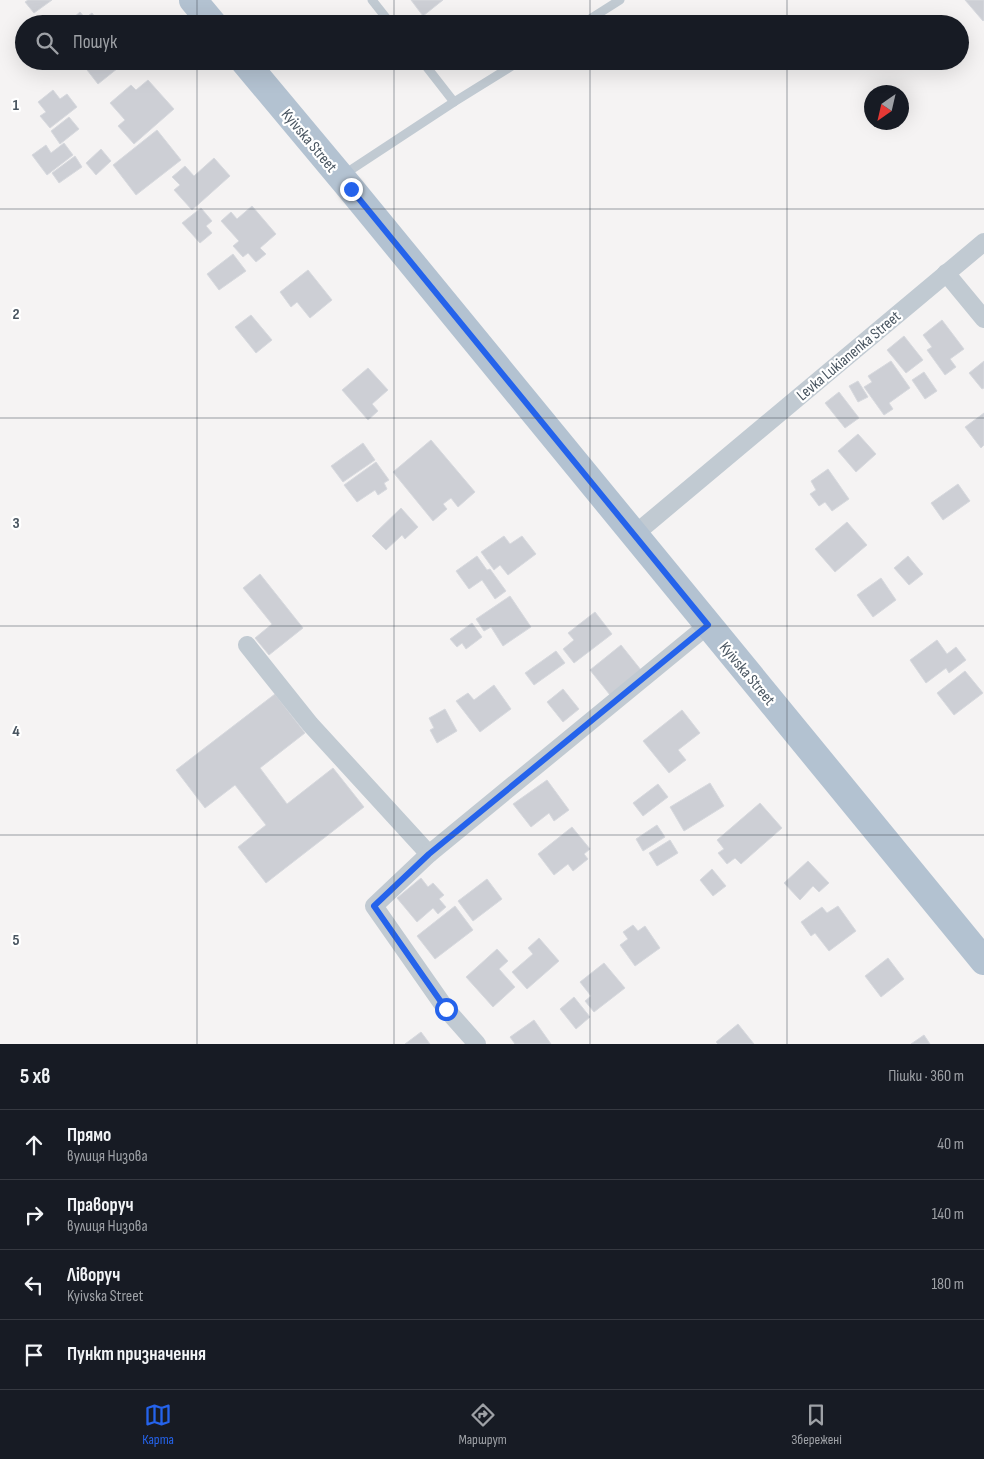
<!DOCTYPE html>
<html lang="uk">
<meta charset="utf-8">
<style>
body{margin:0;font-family:"Sofia Sans Condensed",sans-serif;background:#20242c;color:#f1f3f6}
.compass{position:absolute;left:864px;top:85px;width:45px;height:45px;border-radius:50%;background:#171b24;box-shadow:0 5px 20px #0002;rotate:214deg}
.stop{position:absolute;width:15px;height:15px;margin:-11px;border:4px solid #2563eb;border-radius:50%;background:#fff}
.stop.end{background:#2563eb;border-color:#fff;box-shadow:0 1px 5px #0008}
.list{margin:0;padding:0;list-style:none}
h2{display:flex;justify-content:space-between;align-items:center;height:65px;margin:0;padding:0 20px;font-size:21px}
h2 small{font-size:16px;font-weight:400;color:#9ea1a6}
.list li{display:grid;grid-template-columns:32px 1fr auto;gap:15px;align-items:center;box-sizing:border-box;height:70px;padding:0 20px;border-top:1px solid #363941}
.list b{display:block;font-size:19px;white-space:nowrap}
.list p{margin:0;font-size:16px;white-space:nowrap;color:#9ea1a6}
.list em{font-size:16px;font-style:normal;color:#9ea1a6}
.icon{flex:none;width:28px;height:28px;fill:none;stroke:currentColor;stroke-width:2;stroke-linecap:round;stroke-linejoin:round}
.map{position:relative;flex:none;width:984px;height:1044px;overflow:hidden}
.search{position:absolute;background:#171b24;box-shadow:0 5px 20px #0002;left:15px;right:15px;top:15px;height:55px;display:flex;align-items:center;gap:12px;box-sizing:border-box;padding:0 18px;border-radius:28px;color:#9ea1a6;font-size:19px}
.sheet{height:345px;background:#171b24}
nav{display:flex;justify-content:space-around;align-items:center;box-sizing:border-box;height:70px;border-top:1px solid #363941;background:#171b24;font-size:14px;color:#9ea1a6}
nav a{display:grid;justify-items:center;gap:2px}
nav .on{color:#2563eb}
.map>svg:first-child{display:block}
.building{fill:#cdcfd5;stroke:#d7d9de}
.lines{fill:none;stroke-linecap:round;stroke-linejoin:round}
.lane{stroke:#c1cad2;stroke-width:9}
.street{stroke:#c1cad2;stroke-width:18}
.primary{stroke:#b3c2d1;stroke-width:28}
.route{stroke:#2563eb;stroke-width:6}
.grid{fill:none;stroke:#4a5661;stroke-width:1;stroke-opacity:0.55}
.labels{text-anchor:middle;stroke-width:4.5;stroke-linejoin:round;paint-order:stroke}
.street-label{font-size:16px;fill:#4a5661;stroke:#fff}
.grid-label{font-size:16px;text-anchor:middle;font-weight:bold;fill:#4a5661;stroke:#fff;stroke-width:4.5;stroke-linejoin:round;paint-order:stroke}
</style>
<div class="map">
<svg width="984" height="1044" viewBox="0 0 984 1044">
<rect width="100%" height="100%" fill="#f5f3f3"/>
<!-- building -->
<g class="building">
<path d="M28,0H52L34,13L25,2Z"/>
<path d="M411,0H443L423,16Z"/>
<path d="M965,0H984V20L983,21Z"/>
<path d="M80,12L85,18L92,13L100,24H66Z"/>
<path d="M80,61H121L123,64L98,84Z"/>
<path d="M148,80L174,109L134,144L118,126L125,120L110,103L131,85L136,90Z"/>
<path d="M53,90L60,99L67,94L77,107L50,128L40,116L46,112L38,102Z"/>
<path d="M69,117L79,129L60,144L51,131Z"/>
<path d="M157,130L181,160L136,195L113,165Z"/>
<path d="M64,143L73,155L47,175L32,155L46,145L51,153Z"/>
<path d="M101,149L111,161L96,175L86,163Z"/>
<path d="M75,156L82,167L59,183L52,173Z"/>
<path d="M214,158L230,176L192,210L174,190L180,185L172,177L185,166L194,176Z"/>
<path d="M252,206L276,234L260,248L266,254L256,262L248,253L243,257L233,246L239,241L221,221L231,212L237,219Z"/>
<path d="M201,208L212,221L206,226L212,233L200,243L182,223Z"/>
<path d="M233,254L246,271L219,290L207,274Z"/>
<path d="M308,270L332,300L310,318L297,302L291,307L280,292Z"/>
<path d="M251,315L272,340L256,353L235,327Z"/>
<path d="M942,320L964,349L950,359L956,367L945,375L927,350L932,347L923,335Z"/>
<path d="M904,336L923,360L906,373L887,350Z"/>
<path d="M891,361L910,388L889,403L893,409L884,415L864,387L872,382L868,376Z"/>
<path d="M984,361V388L982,389L969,373Z"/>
<path d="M368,368L388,390L372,404L378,411L368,420L342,390Z"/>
<path d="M924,372L937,391L925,399L912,380Z"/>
<path d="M858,381L868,397L858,402L849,386Z"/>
<path d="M839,392L859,418L845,428L825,403Z"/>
<path d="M984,413V445L981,448L965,427Z"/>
<path d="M858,434L876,454L856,472L838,451Z"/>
<path d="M431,440L475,492L458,507L451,498L443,504L447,509L433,521L393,472Z"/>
<path d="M363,443L375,460L343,482L331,466Z"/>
<path d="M376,462L389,480L384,483L387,489L378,495L375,490L357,502L344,485Z"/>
<path d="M828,469L849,499L832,511L825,502L819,506L810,494L816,490L811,481Z"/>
<path d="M958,484L970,501L943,520L931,503Z"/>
<path d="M401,508L418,527L405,539L402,535L386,550L372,536Z"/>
<path d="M847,522L867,545L835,572L815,549Z"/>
<path d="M504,536L510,544L522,536L536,554L508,575L500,565L494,570L481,552Z"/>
<path d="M477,556L487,570L490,569L506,591L495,599L482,580L469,589L456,571Z"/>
<path d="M908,556L923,574L909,585L894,568Z"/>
<path d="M260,574L303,628L269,655L255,638L272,624L243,588Z"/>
<path d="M881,578L896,600L873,617L857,595Z"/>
<path d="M510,596L531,627L503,646L491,627L484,631L476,619Z"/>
<path d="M595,612L612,634L574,663L563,649L574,640L568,633Z"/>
<path d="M472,623L482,637L466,649L462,643L457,647L450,639Z"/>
<path d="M937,640L947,654L956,647L966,660L949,673L946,668L926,683L910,660Z"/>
<path d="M621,645L641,670L610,695L590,670Z"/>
<path d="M556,651L565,663L534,685L525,673Z"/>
<path d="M965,671L983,693L954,715L937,693Z"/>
<path d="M494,685L511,709L480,732L456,701L468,693L474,700Z"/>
<path d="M563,689L579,709L563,722L547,702Z"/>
<path d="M275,694L305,733L260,768L287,804L333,768L364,807L266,883L238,847L266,825L235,785L205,808L176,770Z"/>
<path d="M445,709L457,731L437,743L430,730L434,728L429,718Z"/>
<path d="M682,710L700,733L678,750L686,760L669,773L643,741Z"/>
<path d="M547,780L569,810L554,821L549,813L531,827L513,804Z"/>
<path d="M710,783L724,806L684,831L670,807Z"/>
<path d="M658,784L668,797L643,816L633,803Z"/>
<path d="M760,803L782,828L741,864L735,858L727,864L718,853L724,849L717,840Z"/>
<path d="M657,825L665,837L643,851L636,839Z"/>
<path d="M572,827L590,849L584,854L588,859L573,871L568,864L554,875L538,854Z"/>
<path d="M670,840L678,853L657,866L649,853Z"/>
<path d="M808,861L829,883L819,892L813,886L800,900L784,883Z"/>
<path d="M712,869L726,886L713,896L700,880Z"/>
<path d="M421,878L428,887L433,883L444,895L439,899L446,907L438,914L433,908L417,922L397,898Z"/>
<path d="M487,879L502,899L473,921L458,901Z"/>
<path d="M455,906L473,930L435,959L417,936Z"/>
<path d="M838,906L856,931L829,951L815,933L811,936L801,922L822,907L827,913Z"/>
<path d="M633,925L638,931L645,926L660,948L635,966L620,945L628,939L623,932Z"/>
<path d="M539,938L559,961L527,989L512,972L533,954L528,948Z"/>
<path d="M497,949L508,961L499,969L515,987L493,1007L466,977Z"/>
<path d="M888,958L904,979L881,997L865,976Z"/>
<path d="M604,963L625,988L594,1012L585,1001L591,996L580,982Z"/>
<path d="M574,997L590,1017L576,1029L560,1009Z"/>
<path d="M534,1020L551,1044H515L510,1037Z"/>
<path d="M738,1024L754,1044H718L716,1042Z"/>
<path d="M421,1032L430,1044H405Z"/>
<path d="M924,1035L930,1044H911Z"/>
</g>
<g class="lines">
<!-- lane -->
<g class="lane">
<path d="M372,0L391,24"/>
<path d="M582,24L620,0"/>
<path d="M422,61L454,102"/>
<path d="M343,175L454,102L520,61"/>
</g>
<!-- street -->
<g class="street">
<path d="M946,273L984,319"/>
<path d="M635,534L984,242"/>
<path d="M247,645L310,724L429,854"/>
<path d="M477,1044L446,1009L374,906L429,854L708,625"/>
</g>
<!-- primary -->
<g class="primary">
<path d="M193,0L213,24"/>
<path d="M244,61L351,189L984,961"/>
</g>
</g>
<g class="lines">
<!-- route -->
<path class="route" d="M351,189L708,625L429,854L374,906L446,1009"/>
</g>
<!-- grid -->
<path class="grid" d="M197,0V24M394,0V24M590,0V24M787,0V24M197,61V1044M394,61V1044M590,61V1044M787,61V1044M0,209H984M0,418H984M0,626H984M0,835H984"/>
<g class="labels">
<!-- street labels -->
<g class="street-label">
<text transform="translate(310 140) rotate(50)" y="6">Kyivska Street</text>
<text transform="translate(848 355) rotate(-40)" y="6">Levka Lukianenka Street</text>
<text transform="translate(748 673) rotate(50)" y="6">Kyivska Street</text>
</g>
</g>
<g class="grid-label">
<text x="16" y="110">1</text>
<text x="16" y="319">2</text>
<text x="16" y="528">3</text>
<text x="16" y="736">4</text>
<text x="16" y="945">5</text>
</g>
</svg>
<svg class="compass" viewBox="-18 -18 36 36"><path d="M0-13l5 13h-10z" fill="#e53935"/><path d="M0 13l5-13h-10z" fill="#9ea1a6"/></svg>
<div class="stop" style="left:446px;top:1009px"></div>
<div class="stop end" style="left:351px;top:189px"></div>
<div class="search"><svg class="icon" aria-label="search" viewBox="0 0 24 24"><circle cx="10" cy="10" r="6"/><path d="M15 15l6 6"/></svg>Пошук</div>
</div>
<section class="sheet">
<h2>5 хв<small>Пішки · 360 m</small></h2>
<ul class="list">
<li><svg class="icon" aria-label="ahead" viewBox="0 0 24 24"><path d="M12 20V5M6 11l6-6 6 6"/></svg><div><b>Прямо</b><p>вулиця Низова</p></div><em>40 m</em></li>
<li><svg class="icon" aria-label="right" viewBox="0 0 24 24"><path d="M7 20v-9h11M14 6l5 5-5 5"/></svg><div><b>Праворуч</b><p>вулиця Низова</p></div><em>140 m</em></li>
<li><svg class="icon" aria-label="left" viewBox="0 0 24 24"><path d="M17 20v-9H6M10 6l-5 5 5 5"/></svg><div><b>Ліворуч</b><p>Kyivska Street</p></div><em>180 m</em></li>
<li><svg class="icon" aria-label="arrive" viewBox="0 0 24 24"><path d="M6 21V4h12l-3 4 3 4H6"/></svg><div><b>Пункт призначення</b></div></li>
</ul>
</section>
<nav>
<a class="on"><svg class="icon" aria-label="map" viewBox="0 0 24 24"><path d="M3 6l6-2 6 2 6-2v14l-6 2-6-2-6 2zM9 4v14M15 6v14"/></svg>Карта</a>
<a><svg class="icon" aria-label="directions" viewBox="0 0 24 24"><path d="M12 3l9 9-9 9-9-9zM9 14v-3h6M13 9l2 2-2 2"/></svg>Маршрут</a>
<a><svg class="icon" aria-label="saved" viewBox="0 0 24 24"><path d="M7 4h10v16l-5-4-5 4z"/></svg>Збережені</a>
</nav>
